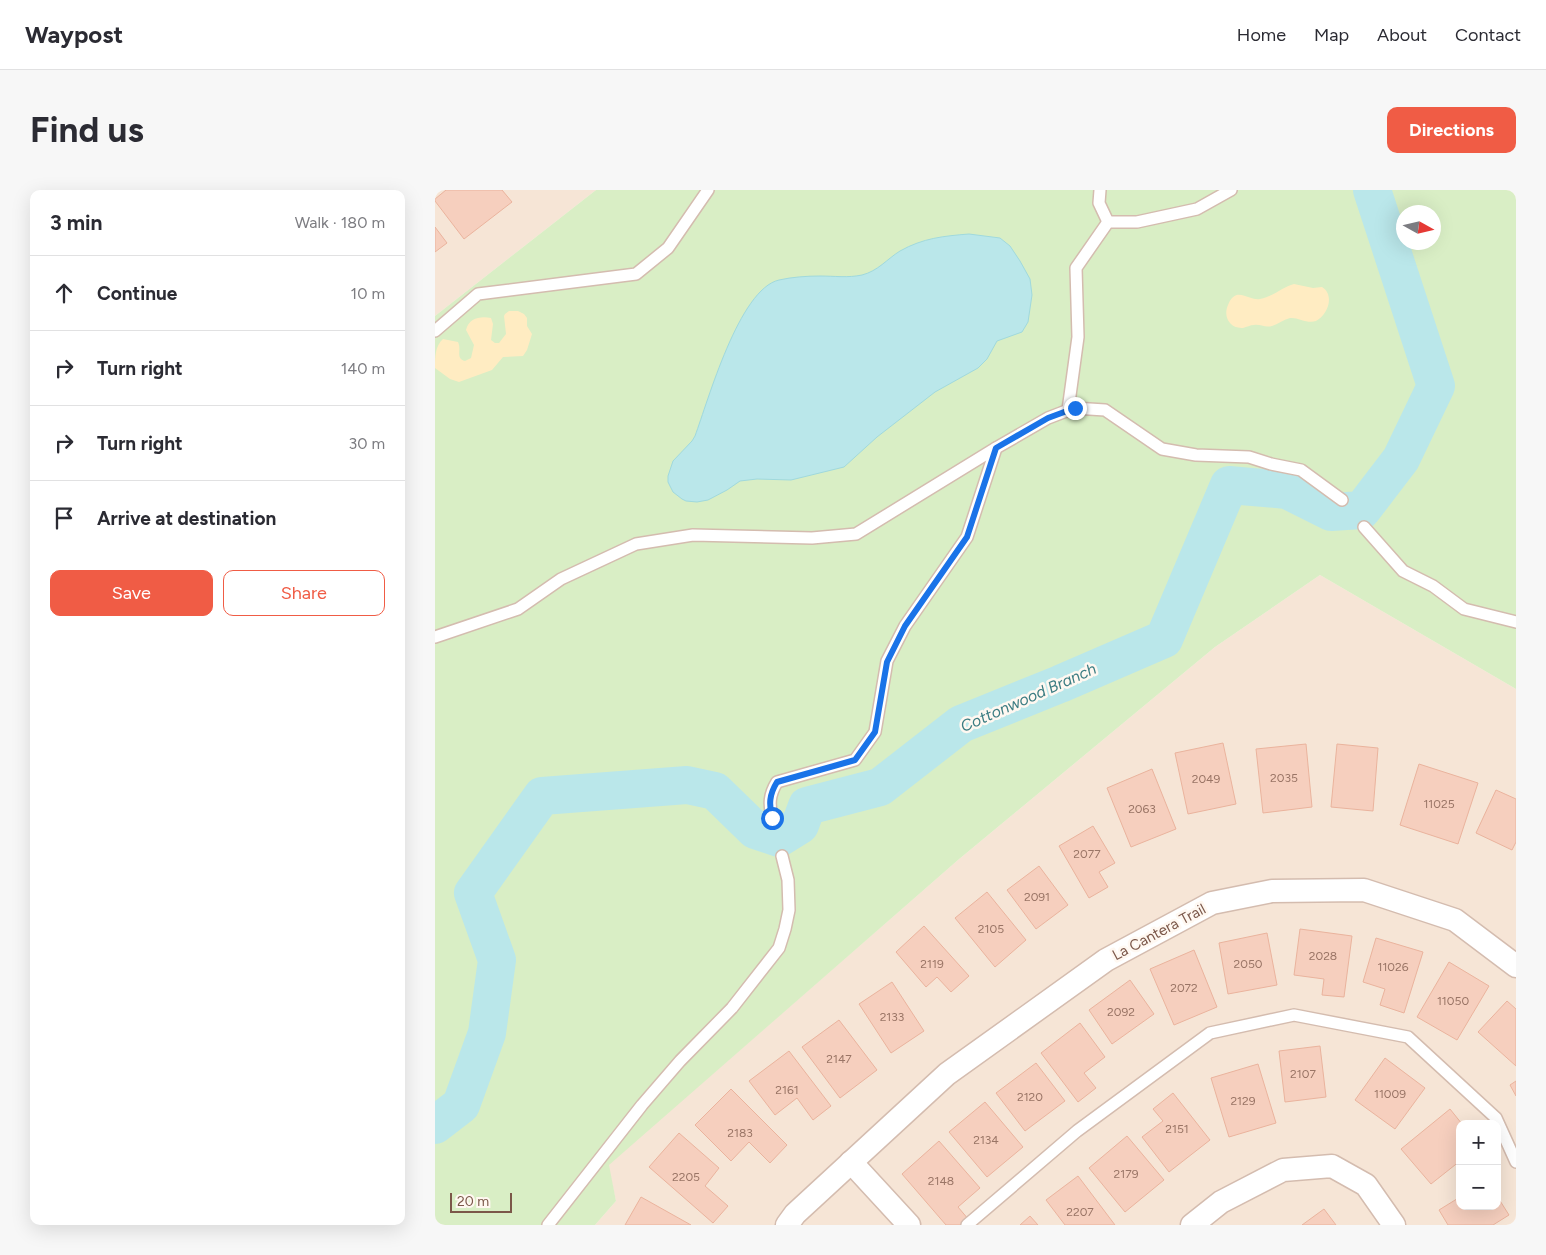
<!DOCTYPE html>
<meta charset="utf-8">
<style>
body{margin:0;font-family:Figtree,sans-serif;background:#f7f7f7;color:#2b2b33}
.controls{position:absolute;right:15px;bottom:15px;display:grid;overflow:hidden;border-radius:10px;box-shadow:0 5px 20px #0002}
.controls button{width:45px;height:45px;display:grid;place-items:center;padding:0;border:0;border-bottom:1px solid #e1e1e2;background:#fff;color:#2b2b33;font:25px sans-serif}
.compass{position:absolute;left:961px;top:15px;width:45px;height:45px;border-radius:50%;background:#fff;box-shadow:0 5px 20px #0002;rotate:98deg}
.scale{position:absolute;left:15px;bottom:12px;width:62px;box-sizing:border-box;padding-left:5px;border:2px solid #7b5749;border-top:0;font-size:14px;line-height:18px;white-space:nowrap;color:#7b5749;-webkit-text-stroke:4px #fff8f1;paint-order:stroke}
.stop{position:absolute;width:15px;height:15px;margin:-11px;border:4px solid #1a73e8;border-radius:50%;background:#fff}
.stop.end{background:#1a73e8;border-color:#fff;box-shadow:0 1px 5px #0008}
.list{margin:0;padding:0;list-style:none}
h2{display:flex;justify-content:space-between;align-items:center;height:65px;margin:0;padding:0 20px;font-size:21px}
h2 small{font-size:16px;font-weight:400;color:#7c7c81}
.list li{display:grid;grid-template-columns:32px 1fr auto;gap:15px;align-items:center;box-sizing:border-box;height:75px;padding:0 20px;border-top:1px solid #e1e1e2}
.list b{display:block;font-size:19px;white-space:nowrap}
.list em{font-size:16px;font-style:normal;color:#7c7c81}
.actions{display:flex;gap:10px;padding:15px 20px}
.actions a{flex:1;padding:11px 0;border:1px solid #f05c45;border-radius:10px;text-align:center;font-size:18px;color:#f05c45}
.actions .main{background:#f05c45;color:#fff}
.icon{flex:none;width:28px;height:28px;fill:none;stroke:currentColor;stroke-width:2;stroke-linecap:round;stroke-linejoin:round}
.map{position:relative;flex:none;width:1081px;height:1035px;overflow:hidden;border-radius:10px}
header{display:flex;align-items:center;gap:30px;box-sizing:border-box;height:70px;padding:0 25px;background:#fff;border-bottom:1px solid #e1e1e2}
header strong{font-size:24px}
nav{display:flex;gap:28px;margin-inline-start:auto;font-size:18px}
.intro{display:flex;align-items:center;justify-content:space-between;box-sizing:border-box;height:120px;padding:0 30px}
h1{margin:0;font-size:35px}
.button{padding:12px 22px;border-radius:10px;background:#f05c45;color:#fff;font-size:18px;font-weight:700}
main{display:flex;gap:30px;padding:0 30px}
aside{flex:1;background:#fff;border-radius:10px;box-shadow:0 5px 20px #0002}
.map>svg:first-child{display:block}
.residential{fill:#f6e5d6;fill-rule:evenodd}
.green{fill:#d9eec5;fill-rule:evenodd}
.sand{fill:#ffecc2}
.water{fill:#bae7ea;stroke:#a0d9dd}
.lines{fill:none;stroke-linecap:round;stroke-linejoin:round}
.river{stroke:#bae7ea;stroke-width:38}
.building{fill:#f6cfbe;stroke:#eab39d}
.service-casing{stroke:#d4bcaf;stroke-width:14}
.minor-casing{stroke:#d4bcaf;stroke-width:25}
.service{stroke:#fff;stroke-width:11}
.minor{stroke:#fff;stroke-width:22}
.route{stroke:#1a73e8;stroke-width:6}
.labels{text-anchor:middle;stroke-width:5;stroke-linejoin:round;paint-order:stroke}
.number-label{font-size:12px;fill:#9a7566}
.street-label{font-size:15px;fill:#7b5749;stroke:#fff8f1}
.water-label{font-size:16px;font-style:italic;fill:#3b7c82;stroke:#fff8f1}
</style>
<header>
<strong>Waypost</strong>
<nav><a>Home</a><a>Map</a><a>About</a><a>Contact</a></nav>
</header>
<div class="intro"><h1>Find us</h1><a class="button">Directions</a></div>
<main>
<aside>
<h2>3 min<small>Walk · 180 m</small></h2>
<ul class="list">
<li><svg class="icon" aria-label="ahead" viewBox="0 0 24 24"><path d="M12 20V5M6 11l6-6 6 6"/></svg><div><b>Continue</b></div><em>10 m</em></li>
<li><svg class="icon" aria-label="right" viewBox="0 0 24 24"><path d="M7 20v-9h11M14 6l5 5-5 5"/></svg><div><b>Turn right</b></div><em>140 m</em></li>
<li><svg class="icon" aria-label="right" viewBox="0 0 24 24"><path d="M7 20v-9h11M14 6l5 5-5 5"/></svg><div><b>Turn right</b></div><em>30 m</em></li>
<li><svg class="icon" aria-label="arrive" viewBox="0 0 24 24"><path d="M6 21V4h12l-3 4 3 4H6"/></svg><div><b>Arrive at destination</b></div></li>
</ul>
<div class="actions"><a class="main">Save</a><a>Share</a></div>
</aside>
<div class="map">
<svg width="1081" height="1035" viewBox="0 0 1081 1035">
<rect width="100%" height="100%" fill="#fef4e9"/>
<!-- residential -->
<g class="residential">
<path d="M0,0H161L0,126Z"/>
<path d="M885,385L1081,499V1035H160L181,1011L173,975L523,670L780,457ZM1025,934H1062V1016H1025Z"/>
</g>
<!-- green -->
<path class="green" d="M161,0H1081V499L885,385L780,457L523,670L174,975L181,1011L160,1035H0V126ZM968,22H998V52H968Z"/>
<!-- sand -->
<g class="sand">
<path d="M859,94L878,98L887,97C900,105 893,125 881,131C872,134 863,127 855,128C848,130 843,134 837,136C830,138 825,134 819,135C815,135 812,137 808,138C794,139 788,126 793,115C801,95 813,111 825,109C838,107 847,97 859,94Z"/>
<path d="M74,121H83L89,124L92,128V136L97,144L92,160L88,166L68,167L57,180L24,192L15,189L0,178C0,167 0,156 8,149L23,152C27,160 20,168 30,171L36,168L39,155L31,140C34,128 45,126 56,128L58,134L56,150L60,153H64L71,144L69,126L70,124Z"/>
</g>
<!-- water -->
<path class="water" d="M534,44L565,48L575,56L585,71L595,89L597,105L593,132L587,142L562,151L552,169L543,178L500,202L442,247L409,277L356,290L322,289L305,291L292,300L273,310L262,312L251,311L247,309L238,302L233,292V286L238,271L257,251L260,246C273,211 304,99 344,90C357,87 372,86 385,86C399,86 413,88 427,85C443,81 452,69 465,61C488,48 509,46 534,44Z"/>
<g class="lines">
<!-- river -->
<path class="river" d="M0,935L26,915L52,843L62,770L38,703L107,606L252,595L280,601L320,640L344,648L365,635L372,616L445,597L526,534L625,494L729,449L794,295L852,300L896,322L927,320L966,269L1001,196L937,0"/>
</g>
<!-- building -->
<g class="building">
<path d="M11,0H67L77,12L29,49L0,11V9Z"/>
<path d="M0,37L12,53L0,62Z"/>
<path d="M788,553L801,614L753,624L740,563Z"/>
<path d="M871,554L877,617L828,623L821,559Z"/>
<path d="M902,554L943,558L938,621L896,617Z"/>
<path d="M984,574L1043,593L1023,654L965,635Z"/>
<path d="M717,579L741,639L696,657L672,598Z"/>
<path d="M1061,600L1081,609V652L1077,660L1041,643Z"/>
<path d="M658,636L680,673L664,682L673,697L654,708L624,656Z"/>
<path d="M604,676L633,715L601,739L572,700Z"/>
<path d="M552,702L591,750L560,777L520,728Z"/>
<path d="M489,736L534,786L516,802L502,787L491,797L461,762Z"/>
<path d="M865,739L917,746L909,807L887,805L889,789L859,785Z"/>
<path d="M832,743L842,795L793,804L784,753Z"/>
<path d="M941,748L988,762L969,823L945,815L950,799L928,792Z"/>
<path d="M759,760L782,817L739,835L715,779Z"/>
<path d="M1014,772L1054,796L1022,850L982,827Z"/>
<path d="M695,790L719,824L677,854L654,820Z"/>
<path d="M457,792L489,841L456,863L424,814Z"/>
<path d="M1072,811L1081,819V876L1043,842Z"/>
<path d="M404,830L442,880L405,908L367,857Z"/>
<path d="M645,833L670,867L649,883L661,898L643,912L606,863Z"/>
<path d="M885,856L891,907L850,912L844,861Z"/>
<path d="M354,861L396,916L378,930L362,908L340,925L314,891Z"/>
<path d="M950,868L990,898L960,939L920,910Z"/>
<path d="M601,873L630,911L590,941L561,903Z"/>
<path d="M823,874L841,933L794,947L776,888Z"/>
<path d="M1081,891V906L1075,895Z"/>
<path d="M296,899L352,955L335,973L314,952L296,971L260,935Z"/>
<path d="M738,903L775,950L734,982L707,947L728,931L718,919Z"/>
<path d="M550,912L588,957L552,987L514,942Z"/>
<path d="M1015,919L1027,934H1025V971L996,994L966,959Z"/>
<path d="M244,943L284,978L270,996L293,1016L278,1033L214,977Z"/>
<path d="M692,946L729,990L690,1022L654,978Z"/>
<path d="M504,951L545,998L523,1017L534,1030L529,1035H511L467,984Z"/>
<path d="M643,986L680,1035H630L611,1010Z"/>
<path d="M1062,1006L1074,1025L1058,1035H1013L1004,1020L1025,1007V1016H1062Z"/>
<path d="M206,1007L256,1035H190Z"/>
<path d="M889,1019L901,1035H867Z"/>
<path d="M595,1026L603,1035H585Z"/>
</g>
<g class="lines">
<defs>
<g id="service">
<path d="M665,0L664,13L673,32"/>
<path d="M0,141L43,104L201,84L233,58L273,0"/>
<path d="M633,220L643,147L641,78L673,32H702L762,19L796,0"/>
<path d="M929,337L968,381L998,396L1029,419L1081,432"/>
<path d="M0,447L83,419L126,389L201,354L258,345L377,348L421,344L561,258"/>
<path d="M337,628C334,614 334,605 342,592L420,570L440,542L452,471L470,436L532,347L561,258L613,228L639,218L670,220L727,259L761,265L814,267L836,274L866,280L907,310"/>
<path d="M113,1035L207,915L245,871L297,818L344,758L350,739L354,720L353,690L347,666"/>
<path d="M532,1035L642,941L775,843L859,825L973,847L1061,928L1081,972"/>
</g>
<g id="minor">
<path d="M416,972L474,1035"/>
<path d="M352,1035L360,1024L512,884L671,770L777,713L837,701L929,700L1020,730L1081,776"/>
<path d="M757,1035L786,1012L848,980L897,976L931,995L959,1035"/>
</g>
</defs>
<!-- service casing -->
<use href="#service" class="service-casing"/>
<!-- minor casing -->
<use href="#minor" class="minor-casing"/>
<!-- service -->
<use href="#service" class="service"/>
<!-- minor -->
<use href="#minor" class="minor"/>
</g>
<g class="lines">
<!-- route -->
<path class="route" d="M337,628C334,614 334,605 342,592L420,570L440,542L452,472L470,436L532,347L561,258L613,228L640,218"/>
</g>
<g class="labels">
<!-- number labels -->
<g class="number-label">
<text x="849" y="592">2035</text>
<text x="771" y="593">2049</text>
<text x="1004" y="618">11025</text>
<text x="707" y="623">2063</text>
<text x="652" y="668">2077</text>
<text x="602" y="711">2091</text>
<text x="556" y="743">2105</text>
<text x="888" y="770">2028</text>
<text x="497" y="778">2119</text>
<text x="813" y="778">2050</text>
<text x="958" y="781">11026</text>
<text x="749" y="802">2072</text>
<text x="1018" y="815">11050</text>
<text x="686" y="826">2092</text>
<text x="457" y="831">2133</text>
<text x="404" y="873">2147</text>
<text x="868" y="888">2107</text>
<text x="352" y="904">2161</text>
<text x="955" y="908">11009</text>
<text x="595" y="911">2120</text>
<text x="808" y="915">2129</text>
<text x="742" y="943">2151</text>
<text x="305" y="947">2183</text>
<text x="551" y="954">2134</text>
<text x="691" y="988">2179</text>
<text x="251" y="991">2205</text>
<text x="506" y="995">2148</text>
<text x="645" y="1026">2207</text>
</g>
<!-- street labels -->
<g class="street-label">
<text transform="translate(724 742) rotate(-28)" y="5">La Cantera Trail</text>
</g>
<!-- water labels -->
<g class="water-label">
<text transform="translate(593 507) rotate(-24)" y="6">Cottonwood Branch</text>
</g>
</g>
</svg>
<div class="controls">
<button>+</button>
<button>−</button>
</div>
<svg class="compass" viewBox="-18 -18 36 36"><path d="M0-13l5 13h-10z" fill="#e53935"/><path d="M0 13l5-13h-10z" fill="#7c7c81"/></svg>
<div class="scale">20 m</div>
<div class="stop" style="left:337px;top:628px"></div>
<div class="stop end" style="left:640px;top:218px"></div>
</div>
</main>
